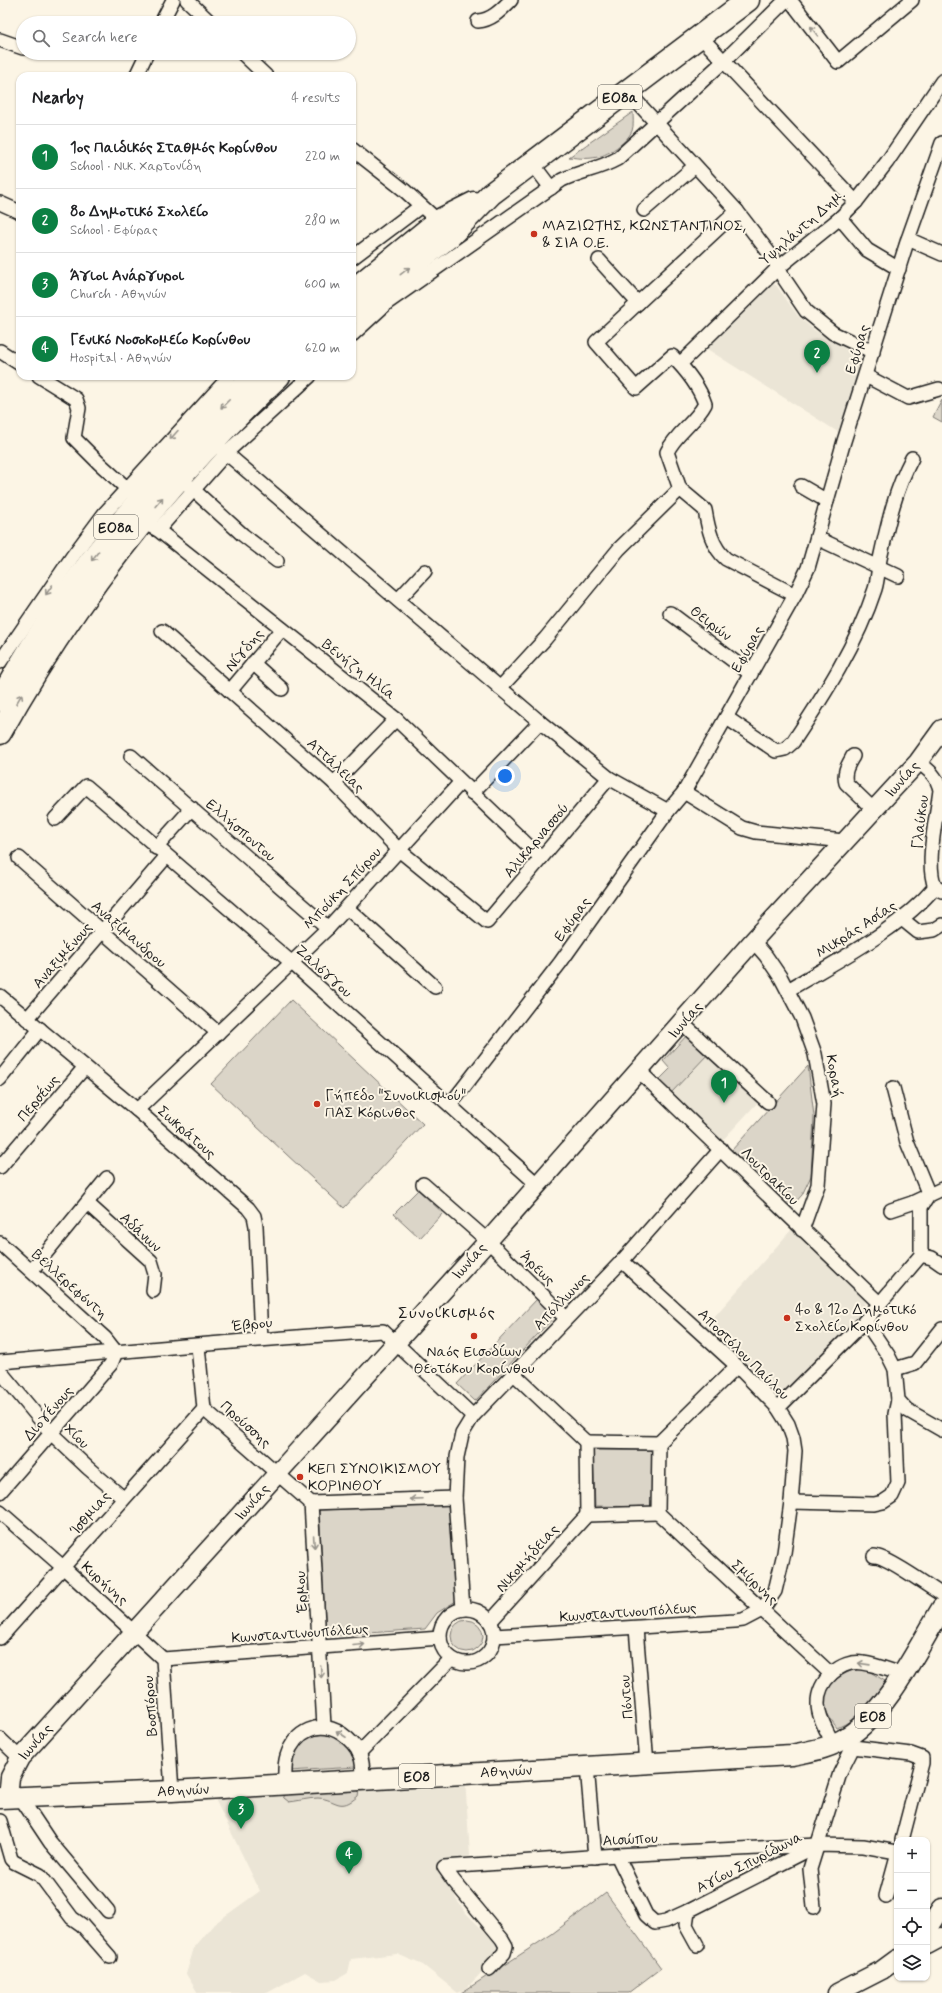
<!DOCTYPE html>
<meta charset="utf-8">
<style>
body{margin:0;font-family:Mynerve,sans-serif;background:#f2f2f2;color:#202124}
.controls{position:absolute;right:12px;bottom:12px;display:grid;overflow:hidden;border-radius:8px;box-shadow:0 1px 3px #0004}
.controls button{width:36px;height:36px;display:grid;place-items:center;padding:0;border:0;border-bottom:1px solid #e0e0e0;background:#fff;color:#202124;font:20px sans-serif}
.you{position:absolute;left:505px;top:776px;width:14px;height:14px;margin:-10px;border:3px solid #fff;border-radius:50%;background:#1a73e8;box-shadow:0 0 0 6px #1a73e833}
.badge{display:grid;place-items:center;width:26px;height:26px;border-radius:50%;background:#0b8043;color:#fff;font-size:13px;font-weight:700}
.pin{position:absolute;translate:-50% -33px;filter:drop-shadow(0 1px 2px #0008)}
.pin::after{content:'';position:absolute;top:21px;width:14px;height:12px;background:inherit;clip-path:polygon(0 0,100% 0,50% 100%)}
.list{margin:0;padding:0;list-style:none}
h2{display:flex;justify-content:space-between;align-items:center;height:52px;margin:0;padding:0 16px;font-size:17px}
h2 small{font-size:13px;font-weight:400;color:#757577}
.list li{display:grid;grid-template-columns:26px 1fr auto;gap:12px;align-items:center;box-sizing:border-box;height:64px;padding:0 16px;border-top:1px solid #e0e0e0}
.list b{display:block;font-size:15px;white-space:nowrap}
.list p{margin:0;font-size:13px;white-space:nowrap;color:#757577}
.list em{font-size:13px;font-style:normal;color:#757577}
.icon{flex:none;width:22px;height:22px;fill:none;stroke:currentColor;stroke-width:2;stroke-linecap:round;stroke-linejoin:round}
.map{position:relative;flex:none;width:942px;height:1993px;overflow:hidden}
.search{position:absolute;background:#fff;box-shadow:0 1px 3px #0004;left:16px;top:16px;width:340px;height:44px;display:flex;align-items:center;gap:10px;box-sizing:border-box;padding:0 14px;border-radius:22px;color:#757577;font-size:15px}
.panel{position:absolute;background:#fff;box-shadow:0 1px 3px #0004;left:16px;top:72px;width:340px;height:308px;border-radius:12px}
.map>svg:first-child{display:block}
.built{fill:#ebe5d6}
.green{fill:#dbd5c8;stroke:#7c7872}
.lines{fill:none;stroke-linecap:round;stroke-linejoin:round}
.street-casing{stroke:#1c1c1c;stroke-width:16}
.secondary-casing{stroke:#1c1c1c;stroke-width:21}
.primary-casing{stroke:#1c1c1c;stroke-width:23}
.highway-casing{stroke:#1c1c1c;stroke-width:25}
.street{stroke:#fcf5e5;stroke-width:13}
.secondary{stroke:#fcf5e5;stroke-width:18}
.primary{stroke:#fcf5e5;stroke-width:20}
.highway{stroke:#fcf5e5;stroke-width:22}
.oneway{stroke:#97938b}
.poi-dot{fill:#c8321e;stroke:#fcf5e5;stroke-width:1.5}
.labels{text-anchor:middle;stroke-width:4;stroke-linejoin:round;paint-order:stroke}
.shield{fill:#fcf5e5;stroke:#5f5d58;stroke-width:1}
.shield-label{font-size:14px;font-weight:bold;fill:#1c1c1c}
.poi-label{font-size:15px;fill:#1c1c1c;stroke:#fcf5e5;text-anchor:start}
.street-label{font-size:15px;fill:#1c1c1c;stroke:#fcf5e5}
.quarter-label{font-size:17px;letter-spacing:1px;fill:#1c1c1c;stroke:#fcf5e5}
</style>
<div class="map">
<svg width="942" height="1993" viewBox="0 0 942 1993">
<rect width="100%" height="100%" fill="#fcf5e5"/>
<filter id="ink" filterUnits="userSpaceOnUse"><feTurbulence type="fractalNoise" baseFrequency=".025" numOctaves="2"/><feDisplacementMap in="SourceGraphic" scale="8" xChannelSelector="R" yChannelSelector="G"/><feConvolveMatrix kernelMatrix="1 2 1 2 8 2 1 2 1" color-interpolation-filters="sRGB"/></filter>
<g filter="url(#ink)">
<!-- built -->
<g class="built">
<path d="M772,284L776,285L798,316L814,330L866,361L838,432L704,347L762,291Z"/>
<path d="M709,1053L759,1101L721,1142L671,1093Z"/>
<path d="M792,1229L864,1296L865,1313L782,1399L705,1327Z"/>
<path d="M465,1777L470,1856L442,1861L456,1899L466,1913L497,1944L498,1950L493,1960L467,1988L458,1993L423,1965L397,1954L351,1959L348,1973L336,1980L321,1981L305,1972L267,1993H198L186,1974L194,1948L214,1924L260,1891L212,1793Z"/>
</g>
<!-- green -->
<g class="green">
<path d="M633,112C633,118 634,125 632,131C629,137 625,141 620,145C602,159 591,160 569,157Z"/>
<path d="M942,400V422L933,417Z"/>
<path d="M291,1000L423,1124L344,1208L211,1084Z"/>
<path d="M688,1034L709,1053L671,1093L658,1081L670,1069L663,1061Z"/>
<path d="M808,1066L814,1116L811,1176L802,1195L791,1207L782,1203L731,1151Z"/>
<path d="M418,1190L443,1213L420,1238L394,1214Z"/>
<path d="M537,1299L555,1316L475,1401L457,1384Z"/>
<path d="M593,1450H652V1507L595,1506Z"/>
<path d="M450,1505L456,1601L437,1613L425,1629L326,1636L319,1510Z"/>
<circle cx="467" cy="1636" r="16"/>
<path d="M853,1670H867L885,1681C872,1701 859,1719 837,1728C833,1722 826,1714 825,1706C821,1687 838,1676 853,1670Z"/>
<path d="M323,1734C345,1738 352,1747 357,1767L289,1771C291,1750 303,1737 323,1734Z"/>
<path d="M359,1790L358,1796C339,1813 337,1799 318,1798C309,1798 298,1801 289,1802L284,1798L281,1793Z"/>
<path d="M606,1893L661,1968L628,1993H461L552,1934Z"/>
</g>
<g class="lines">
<defs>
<g id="street">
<path d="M187,0L211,23"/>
<path d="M790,0L838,62L912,0"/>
<path d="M478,21C492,20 501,10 511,0"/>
<path d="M161,23L173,0"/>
<path d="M700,36L856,202"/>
<path d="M0,40L23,48"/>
<path d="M242,53L266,76"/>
<path d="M136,76L147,53"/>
<path d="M627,91L737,211L773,258L783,277L806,311L833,333L873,352"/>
<path d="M352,149L404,190L438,221"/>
<path d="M532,163L551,188"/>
<path d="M0,203L20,212"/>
<path d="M644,210L695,166"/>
<path d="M737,211L596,342L636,388L672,356C686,370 699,386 705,404C695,423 676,433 667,452L680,489L705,510C708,528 712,547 726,559L795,595"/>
<path d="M840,218L867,250L899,269"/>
<path d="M908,239L942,254"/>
<path d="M352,258L421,206"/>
<path d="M599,260L638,303"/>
<path d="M352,335L387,303L562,180C581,171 599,169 617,159L724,61L786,0"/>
<path d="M0,351L20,364"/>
<path d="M680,364L778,268L840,218L856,202L887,162L942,81"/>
<path d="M39,376L76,399L79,408L74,438L99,463L133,494"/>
<path d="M866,376L908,398L939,389"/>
<path d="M212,441L540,722L609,778L668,811"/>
<path d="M187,484L243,535L277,561"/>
<path d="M801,486L827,501"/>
<path d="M142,522L158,530L396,719L541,858"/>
<path d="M158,530L227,452L310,376"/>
<path d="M817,538L898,576"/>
<path d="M398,600L425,571"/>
<path d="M670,613L751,674"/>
<path d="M162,631L334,783L399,850L487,922L609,778"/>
<path d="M0,662L72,557L104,514L230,376"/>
<path d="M253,663L282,689"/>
<path d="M500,688L545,639L619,549L680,489"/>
<path d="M230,691L282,629"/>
<path d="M727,718L776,751L785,749L793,742C825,694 857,644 875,589C878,579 878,569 880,559C888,523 895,490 912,458"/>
<path d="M131,756L328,928"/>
<path d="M853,756C848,765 843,772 846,783L874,810"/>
<path d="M918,762C929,770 937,776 940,790C937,817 925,862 935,887L942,891"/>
<path d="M334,783L396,719"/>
<path d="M684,792L742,828L756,832L844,841"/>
<path d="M472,793L540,722"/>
<path d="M55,819L86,786L291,962L538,1185"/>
<path d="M156,848L192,808"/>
<path d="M19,858L218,1033"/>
<path d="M347,908L435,987"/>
<path d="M902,919L918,932L934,930L942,925"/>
<path d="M753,941L766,956L781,978L802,1018L815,1054L824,1104L818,1185L802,1230"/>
<path d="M788,990C836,961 899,930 935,887"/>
<path d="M0,996L137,1110L248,1208L254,1216L256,1226L261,1339"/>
<path d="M27,1019L166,857"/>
<path d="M682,1023L768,1102"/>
<path d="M639,1071L879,1303"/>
<path d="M0,1079L40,1029"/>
<path d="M450,1105L560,963L668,811L684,792L795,595L808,568L844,441L908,239L942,143"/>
<path d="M137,1110L328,928L461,782"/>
<path d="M0,1167L85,1067"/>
<path d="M423,1184L488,1241L566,1318"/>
<path d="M88,1204L151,1261L155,1274L153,1291"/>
<path d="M891,1210L912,1203L942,1189"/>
<path d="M0,1243L105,1338L116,1352L111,1364L0,1492"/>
<path d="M921,1255L932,1258L942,1265"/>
<path d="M32,1270L107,1178"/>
<path d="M865,1321L888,1355L895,1369L898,1400L907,1410L942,1430"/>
<path d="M198,1346L204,1409L311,1503"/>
<path d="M0,1362C128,1351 255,1339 383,1331L473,1416"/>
<path d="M895,1369L915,1363L942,1329"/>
<path d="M0,1371L52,1434L88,1468L123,1498"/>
<path d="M513,1373L586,1442"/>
<path d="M778,1408L865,1321L921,1255V1207L929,1195L907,1142L893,1088"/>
<path d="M586,1442L587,1515L658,1513"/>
<path d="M586,1442L659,1443L658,1513"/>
<path d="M659,1443L737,1366"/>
<path d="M791,1502L874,1504L883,1502L892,1496L898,1483L895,1414L898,1400"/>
<path d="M311,1503L324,1726"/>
<path d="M311,1503L455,1498"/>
<path d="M0,1512L64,1568L163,1659L172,1791"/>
<path d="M658,1513L831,1674"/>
<path d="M874,1556C884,1555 930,1587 942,1595"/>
<circle cx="467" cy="1636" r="27"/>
<path d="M463,1609L455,1498L457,1457L462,1434L473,1416L622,1261L721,1149"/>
<path d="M490,1622L587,1515"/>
<path d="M636,1628L647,1764"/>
<path d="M494,1636L735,1621L743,1620L762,1610L775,1591L784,1553L791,1502L795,1451L793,1438L788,1424L778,1408L737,1366L622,1261"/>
<path d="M0,1638L204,1409"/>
<path d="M163,1659L440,1638"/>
<path d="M0,1739L20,1758"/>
<path d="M833,1744C828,1732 818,1718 818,1704C817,1681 841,1659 863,1663C876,1665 889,1670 902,1674"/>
<path d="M853,1747L911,1754L922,1758V1763L902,1840"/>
<path d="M359,1753L451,1659"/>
<path d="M587,1767L595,1857"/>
<path d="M285,1784C285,1774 284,1765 287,1756C295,1731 319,1719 342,1734C349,1739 357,1747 360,1755C363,1762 363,1771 363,1779"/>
<path d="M20,1797L50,1842L108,1911"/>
<path d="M0,1821L11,1859L14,1862L40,1875L72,1918L82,1925L110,1957"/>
<path d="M617,1855L646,1915L655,1923L666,1921L688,1911L812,1848"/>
<path d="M886,1896L897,1856"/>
<path d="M814,1907L810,1869L840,1773L853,1747"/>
<path d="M688,1911L686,1925L697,1945"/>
<path d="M489,1969L504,1953L506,1946L502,1939L453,1880L444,1867L617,1855L817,1845L863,1846L897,1852"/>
</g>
<g id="secondary">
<path d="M8,1797L10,1777L20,1758L488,1241L753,941L918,762L942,729"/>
<path d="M927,1931L942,1908"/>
<path d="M927,1945L942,1937"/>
<path d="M837,1993L882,1970L897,1959"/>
</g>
<path id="primary" d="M0,1798L172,1791L792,1755C811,1751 831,1748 847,1737C888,1711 917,1649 942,1608"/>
<g id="highway">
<path d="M352,291L438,221L474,203"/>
<path d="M352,313L450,236L491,194L748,0"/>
<path d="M0,700C67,580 156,472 254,376"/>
<path d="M0,733C74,600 168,480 279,376"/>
</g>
</defs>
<!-- street casing -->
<use href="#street" class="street-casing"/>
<!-- secondary casing -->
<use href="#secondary" class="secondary-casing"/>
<!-- primary casing -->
<use href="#primary" class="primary-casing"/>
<!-- highway casing -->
<use href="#highway" class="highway-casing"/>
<!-- street -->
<use href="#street" class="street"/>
<!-- secondary -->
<use href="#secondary" class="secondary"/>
<!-- primary -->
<use href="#primary" class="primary"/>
<!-- highway -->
<use href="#highway" class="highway"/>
</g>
<!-- one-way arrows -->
<defs><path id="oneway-shaft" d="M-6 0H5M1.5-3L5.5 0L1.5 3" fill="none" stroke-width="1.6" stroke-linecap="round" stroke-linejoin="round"/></defs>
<g class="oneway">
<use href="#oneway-shaft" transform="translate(814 31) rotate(-126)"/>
<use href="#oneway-shaft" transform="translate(405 271) rotate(-38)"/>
<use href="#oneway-shaft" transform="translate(225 404) rotate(135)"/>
<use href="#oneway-shaft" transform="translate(174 435) rotate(132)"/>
<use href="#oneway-shaft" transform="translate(159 502) rotate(-50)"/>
<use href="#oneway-shaft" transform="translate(95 556) rotate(127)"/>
<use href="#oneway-shaft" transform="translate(49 590) rotate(124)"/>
<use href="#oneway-shaft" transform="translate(19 699) rotate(-60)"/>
<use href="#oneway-shaft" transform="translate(416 1499) rotate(178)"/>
<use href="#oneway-shaft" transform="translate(314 1542) rotate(86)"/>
<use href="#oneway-shaft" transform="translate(359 1645) rotate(-5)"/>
<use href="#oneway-shaft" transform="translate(864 1664) rotate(-172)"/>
<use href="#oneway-shaft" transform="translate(321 1672) rotate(87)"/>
<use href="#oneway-shaft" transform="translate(341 1734) rotate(-147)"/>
</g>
</g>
<!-- markers -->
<g class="poi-dot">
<circle cx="534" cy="234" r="4"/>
<circle cx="317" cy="1104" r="4"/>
<circle cx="787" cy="1318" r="4"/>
<circle cx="474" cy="1336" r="4"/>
<circle cx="300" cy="1477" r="4"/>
</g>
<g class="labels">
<!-- shield labels -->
<g class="shield">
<rect x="598" y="85" width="44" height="24" rx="3"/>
<rect x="94" y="515" width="44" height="24" rx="3"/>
<rect x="855" y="1704" width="36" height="24" rx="3"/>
<rect x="399" y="1764" width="36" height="24" rx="3"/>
</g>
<g class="shield-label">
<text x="620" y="102">ΕΟ8α</text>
<text x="116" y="532">ΕΟ8α</text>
<text x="873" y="1721">ΕΟ8</text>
<text x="417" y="1781">ΕΟ8</text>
</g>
<!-- poi labels -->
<g class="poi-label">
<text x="542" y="230">ΜΑΖΙΩΤΗΣ, ΚΩΝΣΤΑΝΤΙΝΟΣ,<tspan x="542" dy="17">&amp; ΣΙΑ Ο.Ε.</tspan></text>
<text x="325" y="1100">Γήπεδο "Συνοικισμού"<tspan x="325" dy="17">ΠΑΣ Κόρινθος</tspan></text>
<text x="795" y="1314">4ο &amp; 12ο Δημοτικό<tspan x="795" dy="17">Σχολείο Κορίνθου</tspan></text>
<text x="474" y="1356" text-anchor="middle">Ναός Εισοδίων<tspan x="474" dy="17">Θεοτόκου Κορίνθου</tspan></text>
<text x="308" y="1473">ΚΕΠ ΣΥΝΟΙΚΙΣΜΟΥ<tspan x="308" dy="17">ΚΟΡΙΝΘΟΥ</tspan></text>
</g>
<!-- street labels -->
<g class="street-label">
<text transform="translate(802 227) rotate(-41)" y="5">Υψηλάντη Δημ.</text>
<text transform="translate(857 349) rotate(-73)" y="5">Εφύρας</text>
<text transform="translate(711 623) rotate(37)" y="5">Θειρών</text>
<text transform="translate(747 649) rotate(-61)" y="5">Εφύρας</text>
<text transform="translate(244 650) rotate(-50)" y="5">Νίγδης</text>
<text transform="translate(359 669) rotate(38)" y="5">Βενήζη Ηλία</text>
<text transform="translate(336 765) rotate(43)" y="5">Αττάλειας</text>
<text transform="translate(902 779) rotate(-48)" y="5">Ιωνίας</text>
<text transform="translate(920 822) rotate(-83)" y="5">Γλαύκου</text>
<text transform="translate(241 830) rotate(41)" y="5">Ελλήσποντου</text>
<text transform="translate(536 840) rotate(-50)" y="5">Αλικαρνασσού</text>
<text transform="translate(342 888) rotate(-47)" y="5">Μπούκη Σπύρου</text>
<text transform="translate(572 919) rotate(-54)" y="5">Εφύρας</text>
<text transform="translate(856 929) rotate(-33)" y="5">Μικράς Ασίας</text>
<text transform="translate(129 934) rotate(41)" y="5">Αναξίμανδρου</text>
<text transform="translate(62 955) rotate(-49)" y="5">Αναξιμένους</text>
<text transform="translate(324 971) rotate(42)" y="5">Ζαλόγγου</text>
<text transform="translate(685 1020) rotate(-49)" y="5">Ιωνίας</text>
<text transform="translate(835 1076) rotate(80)" y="5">Κοραή</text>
<text transform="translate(38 1098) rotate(-50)" y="5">Περσέως</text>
<text transform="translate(187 1132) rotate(41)" y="5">Σωκράτους</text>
<text transform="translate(770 1176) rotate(45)" y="5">Λουτρακίου</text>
<text transform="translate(141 1232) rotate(43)" y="5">Αδάνων</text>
<text transform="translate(469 1261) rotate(-48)" y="5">Ιωνίας</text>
<text transform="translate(538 1268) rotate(44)" y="5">Άρεως</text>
<text transform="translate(70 1284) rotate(42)" y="5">Βελλερεφόντη</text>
<text transform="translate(561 1301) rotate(-46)" y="5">Απόλλωνος</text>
<text transform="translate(252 1324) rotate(-6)" y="5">Έβρου</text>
<text transform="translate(744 1354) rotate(45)" y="5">Αποστόλου Παύλου</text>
<text transform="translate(48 1413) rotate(-49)" y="5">Διογένους</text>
<text transform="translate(246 1424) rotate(42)" y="5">Προύσσης</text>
<text transform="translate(77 1436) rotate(44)" y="5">Χίου</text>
<text transform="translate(252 1502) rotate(-48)" y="5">Ιωνίας</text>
<text transform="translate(90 1513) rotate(-49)" y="5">Ίσθμιας</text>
<text transform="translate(527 1558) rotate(-48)" y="5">Νικομήδειας</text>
<text transform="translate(755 1582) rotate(43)" y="5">Σμύρνης</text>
<text transform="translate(105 1583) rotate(42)" y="5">Κυρήνης</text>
<text transform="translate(301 1592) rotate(-93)" y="5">Έρμου</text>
<text transform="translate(628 1612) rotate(-4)" y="5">Κωνσταντινουπόλεως</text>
<text transform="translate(300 1633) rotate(-4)" y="5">Κωνσταντινουπόλεως</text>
<text transform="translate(626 1697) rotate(-95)" y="5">Πόντου</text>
<text transform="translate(150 1706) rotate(-94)" y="5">Βοσπόρου</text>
<text transform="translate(35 1742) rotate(-49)" y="5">Ιωνίας</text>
<text transform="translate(506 1771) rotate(-3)" y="5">Αθηνών</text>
<text transform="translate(183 1790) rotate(-3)" y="5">Αθηνών</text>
<text transform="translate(630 1839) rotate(-3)" y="5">Αισώπου</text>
<text transform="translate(749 1862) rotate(-27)" y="5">Αγίου Σπυρίδωνα</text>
</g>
<!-- quarter labels -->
<g class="quarter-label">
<text x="447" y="1318">Συνοικισμός</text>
</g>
</g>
</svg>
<div class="controls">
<button>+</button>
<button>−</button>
<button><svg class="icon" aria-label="locate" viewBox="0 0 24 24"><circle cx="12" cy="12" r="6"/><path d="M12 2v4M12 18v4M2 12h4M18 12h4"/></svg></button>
<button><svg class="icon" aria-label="layers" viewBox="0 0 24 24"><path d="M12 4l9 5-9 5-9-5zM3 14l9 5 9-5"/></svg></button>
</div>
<div class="you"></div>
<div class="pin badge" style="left:724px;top:1103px">1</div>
<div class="pin badge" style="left:817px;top:373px">2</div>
<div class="pin badge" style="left:241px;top:1829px">3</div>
<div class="pin badge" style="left:349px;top:1874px">4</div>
<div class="search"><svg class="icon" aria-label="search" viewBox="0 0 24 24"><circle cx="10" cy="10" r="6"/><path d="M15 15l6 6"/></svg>Search here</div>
<section class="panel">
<h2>Nearby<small>4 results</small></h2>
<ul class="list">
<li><span class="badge">1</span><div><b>1ος Παιδικός Σταθμός Κορίνθου</b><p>School · Νικ. Χαρτονίδη</p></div><em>220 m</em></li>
<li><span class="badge">2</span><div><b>8ο Δημοτικό Σχολείο</b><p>School · Εφύρας</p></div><em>280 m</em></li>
<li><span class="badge">3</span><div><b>Άγιοι Ανάργυροι</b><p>Church · Αθηνών</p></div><em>600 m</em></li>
<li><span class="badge">4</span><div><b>Γενικό Νοσοκομείο Κορίνθου</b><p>Hospital · Αθηνών</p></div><em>620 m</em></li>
</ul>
</section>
</div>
